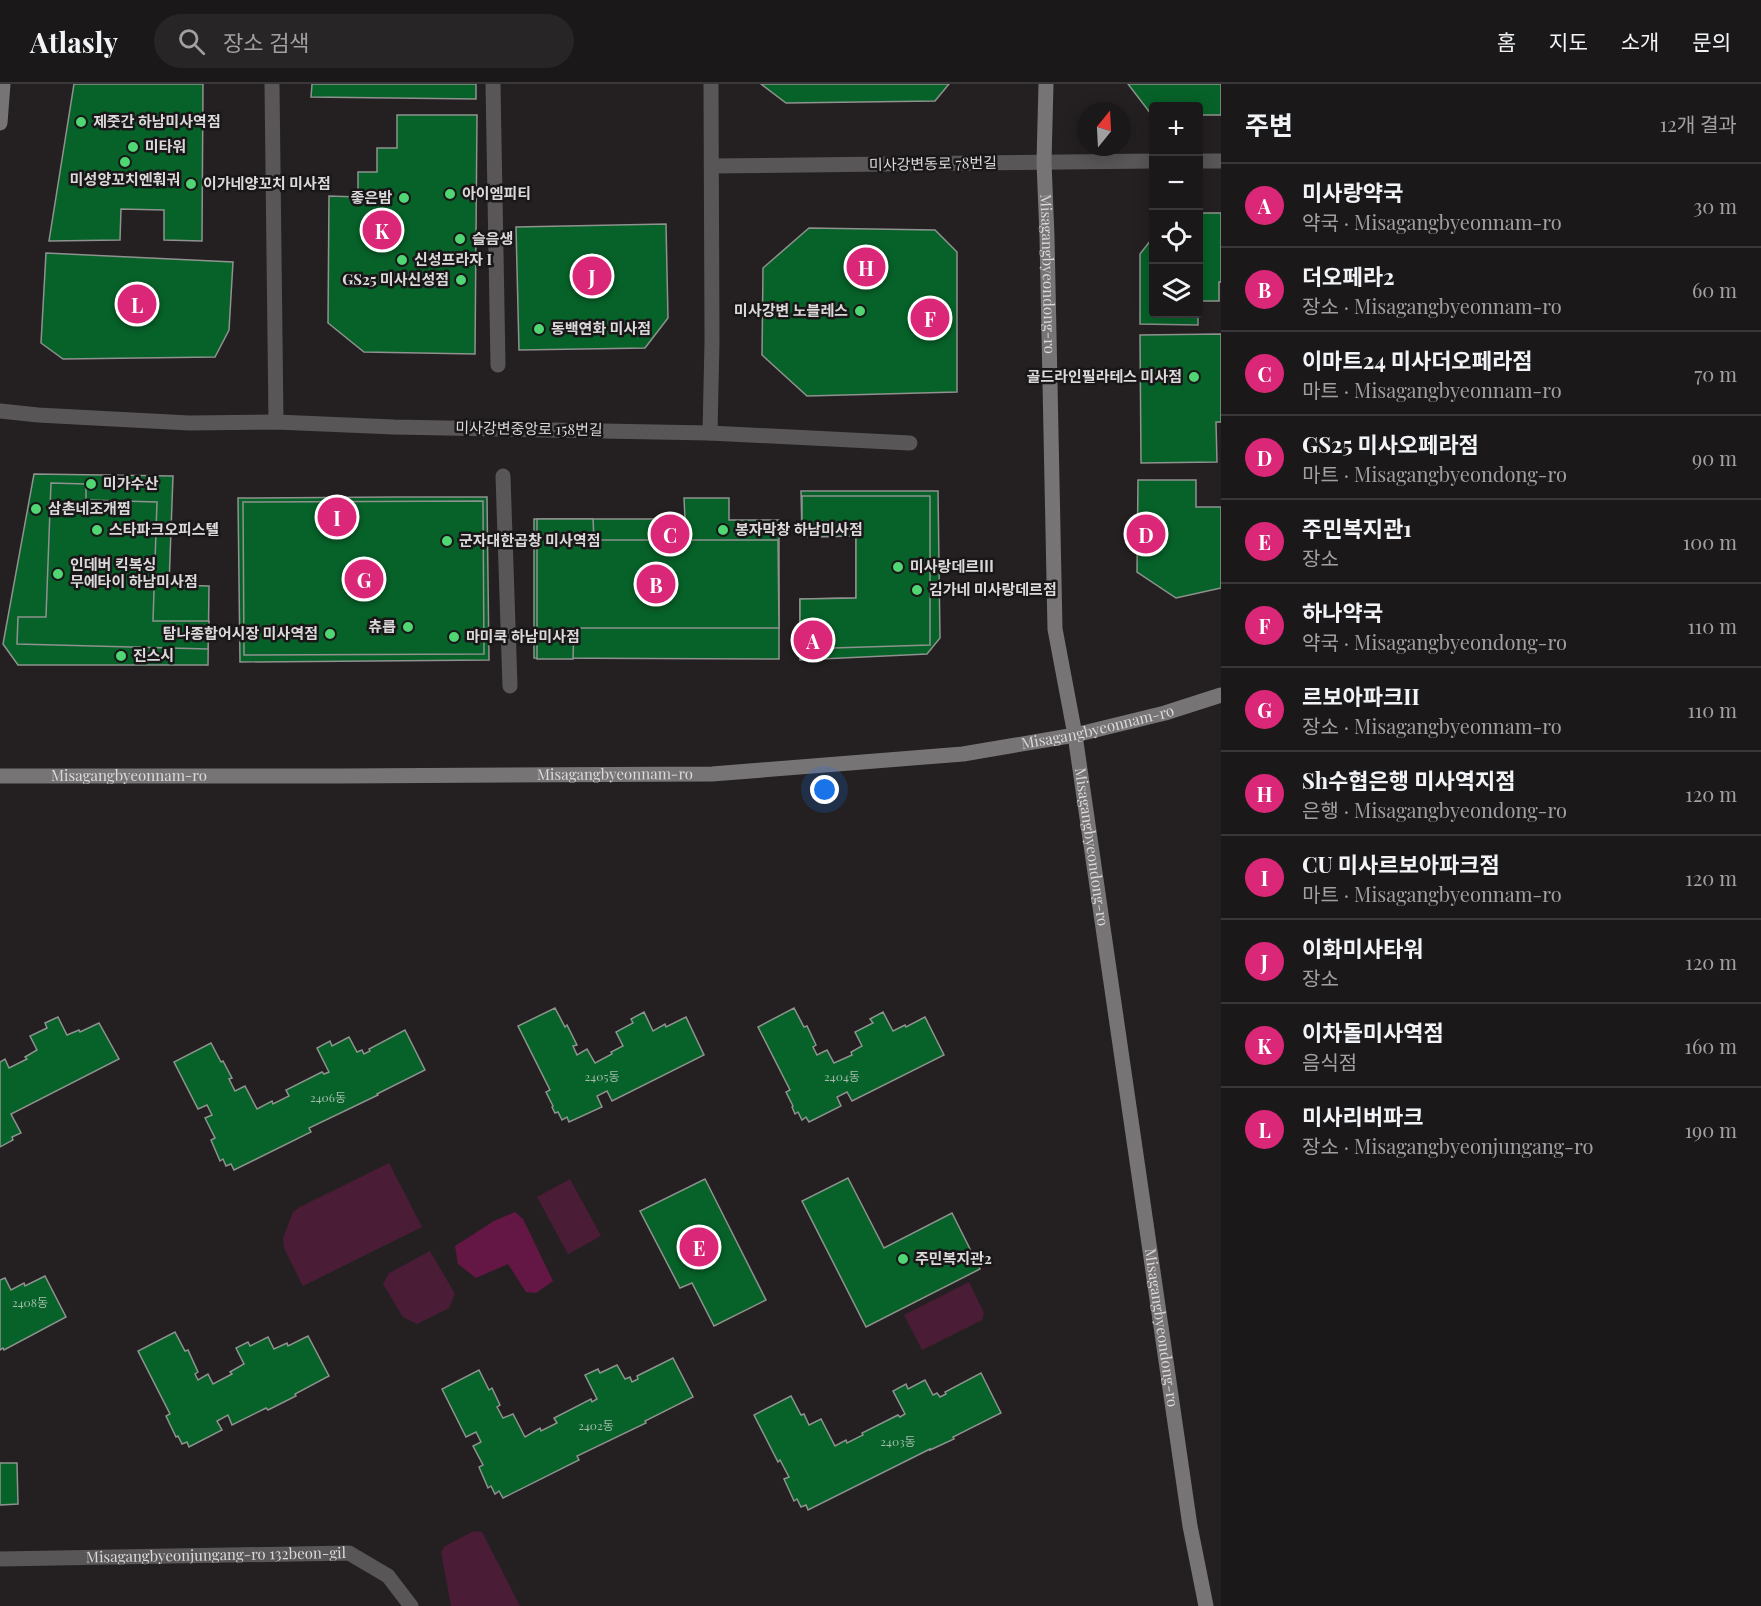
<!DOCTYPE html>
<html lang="ko">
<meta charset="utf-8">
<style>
body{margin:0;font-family:"Playfair Display","Noto Sans KR",serif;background:#282527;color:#f1f3f6}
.controls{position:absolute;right:18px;top:18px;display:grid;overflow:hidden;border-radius:6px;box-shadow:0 3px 15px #0003}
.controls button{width:54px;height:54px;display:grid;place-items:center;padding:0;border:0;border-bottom:2px solid #393739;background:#1b181a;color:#f1f3f6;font:30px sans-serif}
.compass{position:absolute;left:1077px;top:18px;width:54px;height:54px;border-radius:50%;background:#1b181a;box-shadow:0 3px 15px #0003;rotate:18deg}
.you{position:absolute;left:825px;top:706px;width:21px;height:21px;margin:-15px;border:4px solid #fff;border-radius:50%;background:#1a73e8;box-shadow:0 0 0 9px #1a73e833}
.badge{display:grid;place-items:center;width:39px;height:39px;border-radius:50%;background:#db2777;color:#fff;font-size:20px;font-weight:700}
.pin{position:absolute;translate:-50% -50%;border:3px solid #fff;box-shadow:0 2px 6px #0006}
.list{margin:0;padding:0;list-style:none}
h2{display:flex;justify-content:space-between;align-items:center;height:78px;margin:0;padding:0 24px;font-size:26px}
h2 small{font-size:20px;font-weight:400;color:#a0a0a2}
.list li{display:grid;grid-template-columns:39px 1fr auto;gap:18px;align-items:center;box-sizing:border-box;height:84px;padding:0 24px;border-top:2px solid #393739}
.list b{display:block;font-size:22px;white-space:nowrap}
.list p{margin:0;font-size:20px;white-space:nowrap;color:#a0a0a2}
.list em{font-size:20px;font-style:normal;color:#a0a0a2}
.icon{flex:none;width:33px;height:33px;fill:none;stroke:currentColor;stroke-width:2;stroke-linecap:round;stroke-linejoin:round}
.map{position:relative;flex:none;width:1221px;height:1522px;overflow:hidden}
header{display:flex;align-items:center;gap:36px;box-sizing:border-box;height:84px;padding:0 30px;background:#1b181a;border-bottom:2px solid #393739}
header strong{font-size:28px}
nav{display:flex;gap:33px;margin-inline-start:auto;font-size:21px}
.search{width:420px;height:54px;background:#282527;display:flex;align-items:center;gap:15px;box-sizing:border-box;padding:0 21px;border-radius:33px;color:#a0a0a2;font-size:22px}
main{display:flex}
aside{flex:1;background:#1b181a}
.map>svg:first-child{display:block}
.green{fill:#4a1c35}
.water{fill:#641744}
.building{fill:#076229;stroke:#8f928f;stroke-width:1.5}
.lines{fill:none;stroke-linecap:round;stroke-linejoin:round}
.lane{stroke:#585657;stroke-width:15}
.street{stroke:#585657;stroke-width:15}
.secondary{stroke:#777475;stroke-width:15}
.poi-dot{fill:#51d674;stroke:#1a1719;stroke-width:2}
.labels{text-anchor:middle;stroke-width:5;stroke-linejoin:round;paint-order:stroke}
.number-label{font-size:12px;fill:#a7bbae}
.poi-label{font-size:15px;font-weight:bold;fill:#dcd9da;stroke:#1a1719;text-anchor:start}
.street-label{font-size:15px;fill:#dcd9da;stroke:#1a1719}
</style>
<header>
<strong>Atlasly</strong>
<div class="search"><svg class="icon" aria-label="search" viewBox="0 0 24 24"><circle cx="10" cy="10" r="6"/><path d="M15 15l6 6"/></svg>장소 검색</div>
<nav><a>홈</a><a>지도</a><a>소개</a><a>문의</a></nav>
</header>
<main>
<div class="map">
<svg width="1221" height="1522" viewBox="0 0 1221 1522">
<rect width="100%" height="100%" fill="#242022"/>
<!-- green -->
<g class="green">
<path d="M389,1079L422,1143L303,1202L284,1164L283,1154L293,1128L300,1123Z"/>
<path d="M570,1095L601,1152L568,1170L537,1113Z"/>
<path d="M430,1167L455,1210L449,1224L417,1240L403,1233L383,1200L389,1189Z"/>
<path d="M969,1198L984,1229L982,1236L922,1266L904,1231Z"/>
<path d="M474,1447L482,1448L520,1522H451L441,1468L445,1462Z"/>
</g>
<!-- water -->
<path class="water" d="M515,1128L523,1135L553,1197L536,1209L526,1208L508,1180L476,1194L458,1180L455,1162L494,1137Z"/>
<!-- building -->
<g class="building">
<path d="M74,0H203L202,157L164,156V126L121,125L120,156L49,157Z"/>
<path d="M312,0H476V15L311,13Z"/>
<path d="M761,0H949L935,17L786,19Z"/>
<path d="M1128,0H1221V31H1198V22H1154V30H1151Z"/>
<path d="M397,31H477L475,270L364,268L328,239L329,112L358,113V88H377V64H397Z"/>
<path d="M1198,129H1221V198H1219V217H1198Z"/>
<path d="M666,140L668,234L645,264L519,266L516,143Z"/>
<path d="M809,144L935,146L957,168V308L807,312L762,271L763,184Z"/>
<path d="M1154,152V230H1198V241L1140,240V170Z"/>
<path d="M46,169L233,178L229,246L215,273L63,275L41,259Z"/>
<path d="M1221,250V338H1216L1217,378L1141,379L1140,251Z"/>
<path d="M34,390L173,392L169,501L209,502L208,581H18L3,560Z"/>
<path d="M1138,396H1196V423H1221V504L1176,514L1137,488Z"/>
<path d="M51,399L86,400V416L157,418L153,537H209L208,565L17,560L18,533H46Z"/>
<path d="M801,407H938L940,554L927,570L800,576V515L856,514V452L802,453Z"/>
<path d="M802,412H930V561L800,565V515L856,514V452L802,453Z"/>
<path d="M395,413H487L489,576L240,578L238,414Z"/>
<path d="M684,414H729V436H779V575L534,574V435H685Z"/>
<path d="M483,417L484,570L244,571L243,418Z"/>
<path d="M537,435H593L594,456H778L779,544H574L573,575H537Z"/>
<path d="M555,924L565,943L567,941L577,961L573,962L577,971L587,965L595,979L612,970L611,968L623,962L616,948L633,939L631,935L644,928L653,947L665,940L666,943L686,933L704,971L612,1017L607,1007L597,1012L602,1023L569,1038L567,1033L562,1036L558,1028L555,1029L552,1023L553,1022L546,1008L550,1006L518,942Z"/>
<path d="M794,924L804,943L807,942L816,961L813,963L817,971L827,966L834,979L852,971L851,968L862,962L855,948L873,939L870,935L883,928L893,947L905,941L906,943L925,933L944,971L852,1017L847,1008L837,1013L841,1022L809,1038L806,1033L802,1036L798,1028L795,1030L792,1023L793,1022L786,1008L790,1006L758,943Z"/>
<path d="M58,933L67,951L79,946L80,948L99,939L119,975L11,1030L21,1049L12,1053L13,1056L0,1063V978L5,975L9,984L27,975L25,973L37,966L30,952L47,944L45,939Z"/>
<path d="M405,946L425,986L377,1010L378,1011L309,1044L311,1048L234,1086L231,1080L226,1082L223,1075L220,1077L211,1056L215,1054L205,1034L212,1031L207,1021L198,1025L174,978L211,959L221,978L223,977L232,994L229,995L235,1007L245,1002L257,1025L272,1017L273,1020L289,1012L286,1006L322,988L324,990L329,988L317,964L330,957L332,962L349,953L357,968L362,966L364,970L370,967L369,965Z"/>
<path d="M848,1094L884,1164L952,1129L980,1185L866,1243L802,1117Z"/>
<path d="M705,1095L766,1216L714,1242L692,1199L680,1204L640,1127Z"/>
<path d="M45,1192L66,1233L4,1266L3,1264L0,1266V1196L5,1194L11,1206L24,1199L25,1202Z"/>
<path d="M175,1248L185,1267L188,1266L198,1288L195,1290L198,1296L208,1290L213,1300L232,1290L230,1288L244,1280L236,1264L248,1258L250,1262L268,1253L274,1265L287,1259L288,1262L308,1252L329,1292L295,1310L296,1312L268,1326L266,1324L232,1341L228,1331L217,1337L222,1346L189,1363L187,1358L182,1360L178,1352L176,1353L166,1332L170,1330L138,1267Z"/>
<path d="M673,1274L693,1313L645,1337L646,1339L577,1372L579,1376L503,1414L499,1407L495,1410L491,1402L488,1404L479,1383L483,1381L473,1362L481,1358L476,1348L466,1353L442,1305L479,1286L489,1306L492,1304L500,1321L497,1323L503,1334L513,1330L525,1353L540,1344L541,1347L557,1339L554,1334L591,1315L592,1318L597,1315L585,1291L598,1285L600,1289L617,1281L625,1295L630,1293L632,1298L638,1295L637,1292Z"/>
<path d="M981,1289L1001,1329L953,1353L954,1355L930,1366V1365L808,1426L806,1421L801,1423L797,1415L794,1417L784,1395L789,1393L780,1376L778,1378L754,1331L791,1312L801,1331L804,1330L809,1341L821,1335L835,1362L846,1356L847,1359L863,1351L862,1349L898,1331L900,1333L905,1330L893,1307L906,1300L908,1305L925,1296L933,1311L937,1309L940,1313L946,1310L945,1308Z"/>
<path d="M0,1379H17L18,1420L0,1421Z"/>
</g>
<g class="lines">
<!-- lane -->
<g class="lane">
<path d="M272,0L276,338"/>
<path d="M1198,77H1221"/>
<path d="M712,82L1154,77"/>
<path d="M0,327L38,331L189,339L276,338L394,343L710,349L712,258L711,0"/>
<path d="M710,349L910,359"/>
</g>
<!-- street -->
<g class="street">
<path d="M493,0L498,281"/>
<path d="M503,392L510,602"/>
<path id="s1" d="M0,1475L349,1469L388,1492L411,1522"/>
</g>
<!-- secondary -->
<g class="secondary">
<path id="s2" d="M1046,0L1044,78L1047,152L1055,545L1075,651L1190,1442L1206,1522"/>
<path d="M0,39L3,0"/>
<path id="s3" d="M0,692H341L712,690L963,670L1075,651L1165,629L1221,611"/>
</g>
</g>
<!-- markers -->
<g class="poi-dot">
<circle cx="81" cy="38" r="6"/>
<circle cx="133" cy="63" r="6"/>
<circle cx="125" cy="78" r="6"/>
<circle cx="191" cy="100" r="6"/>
<circle cx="450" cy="110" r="6"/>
<circle cx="404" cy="114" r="6"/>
<circle cx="460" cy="155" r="6"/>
<circle cx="402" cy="176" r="6"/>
<circle cx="461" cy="196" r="6"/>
<circle cx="860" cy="227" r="6"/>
<circle cx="539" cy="245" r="6"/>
<circle cx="1194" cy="293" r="6"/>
<circle cx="91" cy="400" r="6"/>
<circle cx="36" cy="425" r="6"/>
<circle cx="97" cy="446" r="6"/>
<circle cx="723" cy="446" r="6"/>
<circle cx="447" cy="457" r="6"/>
<circle cx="898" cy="483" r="6"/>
<circle cx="58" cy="490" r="6"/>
<circle cx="917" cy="506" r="6"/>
<circle cx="408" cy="543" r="6"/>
<circle cx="330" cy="550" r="6"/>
<circle cx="454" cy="553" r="6"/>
<circle cx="121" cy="572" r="6"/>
<circle cx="903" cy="1175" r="6"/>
</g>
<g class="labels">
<!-- number labels -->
<g class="number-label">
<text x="602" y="997">2405동</text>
<text x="842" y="997">2404동</text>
<text x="328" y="1018">2406동</text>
<text x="30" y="1223">2408동</text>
<text x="596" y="1346">2402동</text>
<text x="898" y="1362">2403동</text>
</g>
<!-- poi labels -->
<g class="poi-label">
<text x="93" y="43">제줏간 하남미사역점</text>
<text x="145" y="68">미타워</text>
<text x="125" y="101" text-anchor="middle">미성양꼬치엔훠궈</text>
<text x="203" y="105">이가네양꼬치 미사점</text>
<text x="462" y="115">아이엠피티</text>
<text x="392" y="119" text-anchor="end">좋은밤</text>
<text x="472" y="160">슬음생</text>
<text x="414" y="181">신성프라자 I</text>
<text x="449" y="201" text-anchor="end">GS25 미사신성점</text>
<text x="848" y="232" text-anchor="end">미사강변 노블레스</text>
<text x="551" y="250">동백연화 미사점</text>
<text x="1182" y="298" text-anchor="end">골드라인필라테스 미사점</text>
<text x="103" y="405">미가수산</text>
<text x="48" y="430">삼촌네조개찜</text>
<text x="109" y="451">스타파크오피스텔</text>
<text x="735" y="451">봉자막창 하남미사점</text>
<text x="459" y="462">군자대한곱창 미사역점</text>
<text x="70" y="486">인데버 킥복싱<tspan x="70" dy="17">무에타이 하남미사점</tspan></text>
<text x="910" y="488">미사랑데르Ⅲ</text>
<text x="929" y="511">김가네 미사랑데르점</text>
<text x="396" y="548" text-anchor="end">츄릅</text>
<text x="318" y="555" text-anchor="end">탐나종합어시장 미사역점</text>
<text x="466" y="558">마미쿡 하남미사점</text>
<text x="133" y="577">진스시</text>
<text x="915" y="1180">주민복지관2</text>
</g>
<!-- street labels -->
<g class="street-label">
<text transform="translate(933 80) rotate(-1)" y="5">미사강변동로 78번길</text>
<text dy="5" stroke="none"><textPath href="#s2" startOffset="190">Misagangbyeondong-ro</textPath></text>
<text transform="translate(529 345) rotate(1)" y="5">미사강변중앙로 158번길</text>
<text dy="5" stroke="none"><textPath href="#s3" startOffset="1101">Misagangbyeonnam-ro</textPath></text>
<text dy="5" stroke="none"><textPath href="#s3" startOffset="615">Misagangbyeonnam-ro</textPath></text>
<text dy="5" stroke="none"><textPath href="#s3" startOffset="129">Misagangbyeonnam-ro</textPath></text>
<text dy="5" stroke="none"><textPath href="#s2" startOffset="766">Misagangbyeondong-ro</textPath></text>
<text dy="5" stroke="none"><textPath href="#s2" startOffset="1252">Misagangbyeondong-ro</textPath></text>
<text dy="5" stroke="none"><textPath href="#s1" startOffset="216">Misagangbyeonjungang-ro 132beon-gil</textPath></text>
</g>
</g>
</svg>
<div class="controls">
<button>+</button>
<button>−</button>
<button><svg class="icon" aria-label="locate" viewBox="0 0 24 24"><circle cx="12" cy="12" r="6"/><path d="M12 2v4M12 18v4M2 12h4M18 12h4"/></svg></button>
<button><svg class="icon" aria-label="layers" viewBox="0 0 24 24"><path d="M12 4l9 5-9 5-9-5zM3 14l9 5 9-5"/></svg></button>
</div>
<svg class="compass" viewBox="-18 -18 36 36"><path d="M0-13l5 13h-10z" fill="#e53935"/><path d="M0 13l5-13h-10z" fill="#a0a0a2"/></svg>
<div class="you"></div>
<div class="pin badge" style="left:813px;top:556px">A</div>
<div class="pin badge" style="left:656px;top:500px">B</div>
<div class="pin badge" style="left:670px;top:450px">C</div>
<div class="pin badge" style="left:1146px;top:450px">D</div>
<div class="pin badge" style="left:699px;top:1163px">E</div>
<div class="pin badge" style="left:930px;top:234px">F</div>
<div class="pin badge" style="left:364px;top:495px">G</div>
<div class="pin badge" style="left:866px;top:183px">H</div>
<div class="pin badge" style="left:337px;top:433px">I</div>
<div class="pin badge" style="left:592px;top:192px">J</div>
<div class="pin badge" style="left:382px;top:146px">K</div>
<div class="pin badge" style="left:137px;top:220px">L</div>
</div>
<aside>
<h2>주변<small>12개 결과</small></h2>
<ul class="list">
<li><span class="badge">A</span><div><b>미사랑약국</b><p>약국 · Misagangbyeonnam-ro</p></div><em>30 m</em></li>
<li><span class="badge">B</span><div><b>더오페라2</b><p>장소 · Misagangbyeonnam-ro</p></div><em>60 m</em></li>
<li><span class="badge">C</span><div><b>이마트24 미사더오페라점</b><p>마트 · Misagangbyeonnam-ro</p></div><em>70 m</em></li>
<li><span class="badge">D</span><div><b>GS25 미사오페라점</b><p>마트 · Misagangbyeondong-ro</p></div><em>90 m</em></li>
<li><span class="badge">E</span><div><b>주민복지관1</b><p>장소</p></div><em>100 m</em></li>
<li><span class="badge">F</span><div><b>하나약국</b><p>약국 · Misagangbyeondong-ro</p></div><em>110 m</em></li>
<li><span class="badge">G</span><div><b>르보아파크II</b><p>장소 · Misagangbyeonnam-ro</p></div><em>110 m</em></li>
<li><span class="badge">H</span><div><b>Sh수협은행 미사역지점</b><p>은행 · Misagangbyeondong-ro</p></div><em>120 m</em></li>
<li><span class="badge">I</span><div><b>CU 미사르보아파크점</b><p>마트 · Misagangbyeonnam-ro</p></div><em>120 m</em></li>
<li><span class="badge">J</span><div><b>이화미사타워</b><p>장소</p></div><em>120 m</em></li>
<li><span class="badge">K</span><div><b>이차돌미사역점</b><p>음식점</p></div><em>160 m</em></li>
<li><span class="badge">L</span><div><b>미사리버파크</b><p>장소 · Misagangbyeonjungang-ro</p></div><em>190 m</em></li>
</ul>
</aside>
</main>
